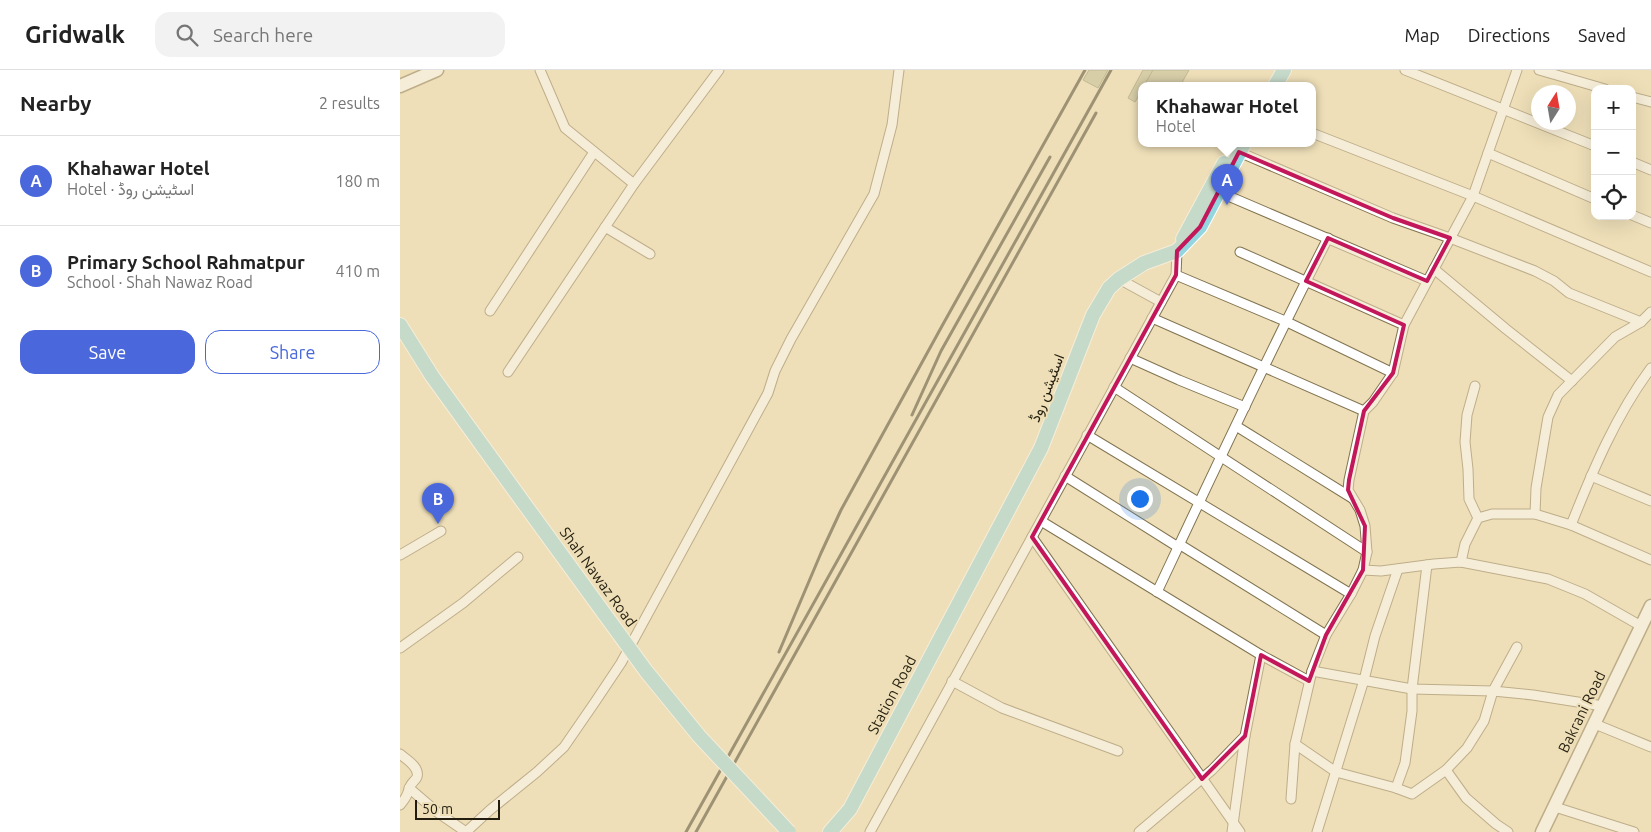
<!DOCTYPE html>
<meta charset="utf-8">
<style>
body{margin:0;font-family:Ubuntu,Vazirmatn,sans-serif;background:#f2f2f2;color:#222}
.controls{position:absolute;right:15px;top:15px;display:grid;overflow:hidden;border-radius:10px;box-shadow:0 5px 20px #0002}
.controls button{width:45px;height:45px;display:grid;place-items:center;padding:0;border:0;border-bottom:1px solid #e0e0e0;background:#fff;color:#222;font:25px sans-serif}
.compass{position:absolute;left:1131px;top:15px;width:45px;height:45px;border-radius:50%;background:#fff;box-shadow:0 5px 20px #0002;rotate:11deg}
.scale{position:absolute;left:15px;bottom:12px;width:85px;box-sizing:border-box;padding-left:5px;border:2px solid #221d0e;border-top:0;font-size:14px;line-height:18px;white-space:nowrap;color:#221d0e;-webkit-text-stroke:4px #eedfb8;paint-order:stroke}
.you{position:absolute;left:739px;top:428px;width:18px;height:18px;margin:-12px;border:4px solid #fff;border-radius:50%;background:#1a73e8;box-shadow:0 0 0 8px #1a73e833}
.badge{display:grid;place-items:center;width:32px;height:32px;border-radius:50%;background:#4a68dc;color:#fff;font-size:16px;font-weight:700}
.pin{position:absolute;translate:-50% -41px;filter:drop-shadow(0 1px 2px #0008)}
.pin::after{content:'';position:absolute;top:26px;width:18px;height:15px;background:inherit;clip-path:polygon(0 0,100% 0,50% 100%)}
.popup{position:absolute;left:738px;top:12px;width:178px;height:65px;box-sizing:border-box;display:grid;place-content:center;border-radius:10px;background:#fff;filter:drop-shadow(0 1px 4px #0005);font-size:16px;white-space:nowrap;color:#767676}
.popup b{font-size:19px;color:#222}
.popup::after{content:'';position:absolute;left:50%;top:100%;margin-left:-10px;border:10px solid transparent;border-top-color:#fff}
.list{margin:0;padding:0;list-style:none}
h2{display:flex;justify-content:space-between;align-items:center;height:65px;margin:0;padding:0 20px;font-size:21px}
h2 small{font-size:16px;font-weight:400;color:#767676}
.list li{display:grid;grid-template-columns:32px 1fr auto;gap:15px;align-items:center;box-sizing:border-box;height:90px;padding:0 20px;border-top:1px solid #e0e0e0}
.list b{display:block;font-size:19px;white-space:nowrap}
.list p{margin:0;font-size:16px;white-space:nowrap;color:#767676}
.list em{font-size:16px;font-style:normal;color:#767676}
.actions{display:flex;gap:10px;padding:15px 20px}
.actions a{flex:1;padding:11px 0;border:1px solid #4a68dc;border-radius:15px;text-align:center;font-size:18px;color:#4a68dc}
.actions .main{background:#4a68dc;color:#fff}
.icon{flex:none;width:28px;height:28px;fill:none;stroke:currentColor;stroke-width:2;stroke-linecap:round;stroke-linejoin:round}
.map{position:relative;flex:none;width:1251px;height:762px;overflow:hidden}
header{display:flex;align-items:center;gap:30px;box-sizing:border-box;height:70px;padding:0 25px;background:#fff;border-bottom:1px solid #e0e0e0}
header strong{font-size:24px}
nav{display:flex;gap:28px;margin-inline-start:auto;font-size:18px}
.search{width:350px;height:45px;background:#f2f2f2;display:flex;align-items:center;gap:12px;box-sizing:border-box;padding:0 18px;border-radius:15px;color:#767676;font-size:19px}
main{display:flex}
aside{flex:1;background:#fff}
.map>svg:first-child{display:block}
.building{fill:#babb94;stroke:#8c8d67}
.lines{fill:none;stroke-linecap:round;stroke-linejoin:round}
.street-casing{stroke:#827451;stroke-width:11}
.secondary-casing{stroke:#827451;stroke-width:15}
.primary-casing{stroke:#fff;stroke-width:16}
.street{stroke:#fff;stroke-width:9}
.secondary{stroke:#fff;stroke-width:12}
.primary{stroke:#94d6df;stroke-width:14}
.rail{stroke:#3c3624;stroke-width:3}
.primary-bridge-casing{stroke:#fff;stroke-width:16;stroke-linecap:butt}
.primary-bridge{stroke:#94d6df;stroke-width:14}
.marked{fill:none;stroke:#c2185b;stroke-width:4;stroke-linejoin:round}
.labels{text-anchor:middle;stroke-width:4;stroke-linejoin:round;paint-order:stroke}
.street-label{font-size:15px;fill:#221d0e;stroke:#eedfb8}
</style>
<header>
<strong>Gridwalk</strong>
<div class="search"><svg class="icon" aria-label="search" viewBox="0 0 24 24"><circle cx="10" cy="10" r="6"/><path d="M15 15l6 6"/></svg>Search here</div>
<nav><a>Map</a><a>Directions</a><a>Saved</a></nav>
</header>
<main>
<aside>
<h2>Nearby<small>2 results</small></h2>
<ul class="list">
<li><span class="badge">A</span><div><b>Khahawar Hotel</b><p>Hotel · اسٹیشن روڈ</p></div><em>180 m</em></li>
<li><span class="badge">B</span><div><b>Primary School Rahmatpur</b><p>School · Shah Nawaz Road</p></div><em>410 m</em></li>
</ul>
<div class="actions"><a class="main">Save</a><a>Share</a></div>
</aside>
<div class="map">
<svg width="1251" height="762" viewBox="0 0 1251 762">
<rect width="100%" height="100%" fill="#eedfb8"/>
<!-- building -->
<g class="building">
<path d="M689,0H708L698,18L683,10Z"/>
<path d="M743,0H753L744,16H742V20L735,32L728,28Z"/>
<path d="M753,0H789L780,16H744Z"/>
</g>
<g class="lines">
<defs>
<g id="street">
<path d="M140,0L165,58L234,114L319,0"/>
<path d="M1005,0L1195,76"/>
<path d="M1139,0L1205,19"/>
<path d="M1232,27L1251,32"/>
<path d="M912,63L1073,126L1251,202"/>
<path d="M839,82L993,148L1050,168L1135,201L1154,211L1169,223L1241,252"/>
<path d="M1088,83L1195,129"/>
<path d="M1232,92L1251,100"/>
<path d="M819,122L1027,211"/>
<path d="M1232,145L1251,153"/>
<path d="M205,157L250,184"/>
<path d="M840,182L1004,255"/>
<path d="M1034,199L1106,259L1172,311"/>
<path d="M776,205L885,251L993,303"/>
<path d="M719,209L761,232"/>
<path d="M90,241L194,82"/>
<path d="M752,248L964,341"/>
<path d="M730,288L779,310L845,337"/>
<path d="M108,302L234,114"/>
<path d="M1075,316L1067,345L1065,372L1068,399L1069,429L1078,448"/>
<path d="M714,317L967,482"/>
<path d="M836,356L952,428"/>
<path d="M687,365L951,524"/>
<path d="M665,406L778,477"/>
<path d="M1191,406L1251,431"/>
<path d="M1135,444L1136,418L1148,347L1158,325L1215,267L1241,252L1251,242"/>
<path d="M641,451L861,585L909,611"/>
<path d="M1171,455C1193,400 1216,345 1251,298"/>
<path d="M632,467L840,762"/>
<path d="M779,474L926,565"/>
<path d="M0,485L41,461"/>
<path d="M1061,492L1065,474L1078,448L1092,444H1135L1171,455L1251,490"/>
<path d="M963,500L981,501L1034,494L1061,492L1148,509L1185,524L1241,556"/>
<path d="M757,522C813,403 868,285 928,168"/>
<path d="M0,578L63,533L118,487"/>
<path d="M912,601L1012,619L1093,621L1133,625L1203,636"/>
<path d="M552,611L602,638L718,681"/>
<path d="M1195,654L1251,677"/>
<path d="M895,674L936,702L996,718L1012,724L1046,700L1067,678L1084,651L1093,621L1117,577"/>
<path d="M0,684C6,689 20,697 17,707C16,710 11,713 10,717C6,726 8,726 0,735"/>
<path d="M1046,700L1066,728L1096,754L1108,762"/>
<path d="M9,718L37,742L66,762"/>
<path d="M996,718L1005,693L1012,641V619L1027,495"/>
<path d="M891,729L895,674L912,601L926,565L951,524L963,500L967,482L965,456L960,440L948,420L949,410L964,341L973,332L993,303L1004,255L1073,126L1117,0"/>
<path d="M1155,737L1234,762"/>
<path d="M66,762L90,740L137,702L164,677L195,632L221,593L368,323L375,301L391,269L474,124L492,55L499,0"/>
<path d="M470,762L776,205L777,181"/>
<path d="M739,762L812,700L845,666L861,585"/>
<path d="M832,762L845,666"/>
<path d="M917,762L964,610L975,566L998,499"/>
</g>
<g id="secondary">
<path d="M0,16L37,0"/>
<path d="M1142,762L1251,536"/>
</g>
<g id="primary">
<path d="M875,16L884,0"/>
<path d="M783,169L824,93"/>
<path d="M0,255L32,306L123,432"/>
<path d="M430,762L450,739L641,378L693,245L709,218L719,209L744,193L777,181L800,157L844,74"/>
</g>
</defs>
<!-- street casing -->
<use href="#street" class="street-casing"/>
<!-- secondary casing -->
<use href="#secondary" class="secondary-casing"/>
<!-- primary casing -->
<use href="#primary" class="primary-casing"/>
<!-- street -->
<use href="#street" class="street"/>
<!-- secondary -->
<use href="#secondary" class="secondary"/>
<!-- primary -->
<use href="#primary" class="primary"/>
<!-- rail -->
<g class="rail">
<path d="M512,345L541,281L650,87"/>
<path d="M379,582L421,483L441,440L542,256L685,0"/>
<path d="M286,762L711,0"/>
<path d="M296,762L696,43"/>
</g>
<defs>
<path id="primary-bridge" d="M123,432L246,601L299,666L389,762"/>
</defs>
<!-- primary-bridge casing -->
<use href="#primary-bridge" class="primary-bridge-casing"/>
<!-- primary-bridge -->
<use href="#primary-bridge" class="primary-bridge"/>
</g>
<!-- marked area -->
<path d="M0 0H1251V762H0ZM839,82L993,148L1050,168L1027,211L928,168L906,211L1004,255L993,303L964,341L949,410L948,420L965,456L963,500L926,565L909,611L861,585L845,666L802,709L632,467L776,205L777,181L800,157Z" fill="#eedfb8" fill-opacity=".55" fill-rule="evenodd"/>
<path class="marked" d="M839,82L993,148L1050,168L1027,211L928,168L906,211L1004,255L993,303L964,341L949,410L948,420L965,456L963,500L926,565L909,611L861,585L845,666L802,709L632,467L776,205L777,181L800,157Z"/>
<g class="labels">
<!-- street labels -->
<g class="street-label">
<text transform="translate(647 318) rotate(-69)" y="5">اسٹیشن روڈ</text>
<text transform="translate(198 507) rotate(54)" y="5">Shah Nawaz Road</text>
<text transform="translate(492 625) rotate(-62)" y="5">Station Road</text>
<text transform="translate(1182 642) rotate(-64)" y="5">Bakrani Road</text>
</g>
</g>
</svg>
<div class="controls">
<button>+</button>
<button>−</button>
<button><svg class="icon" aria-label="locate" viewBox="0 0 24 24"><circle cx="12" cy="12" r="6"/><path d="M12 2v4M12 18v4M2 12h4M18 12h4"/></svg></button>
</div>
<svg class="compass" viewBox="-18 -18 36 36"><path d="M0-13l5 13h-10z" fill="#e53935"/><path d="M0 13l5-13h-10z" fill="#767676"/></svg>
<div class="scale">50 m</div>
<div class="you"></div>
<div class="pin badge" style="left:827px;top:135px">A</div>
<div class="popup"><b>Khahawar Hotel</b>Hotel</div>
<div class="pin badge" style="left:38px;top:454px">B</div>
</div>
</main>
